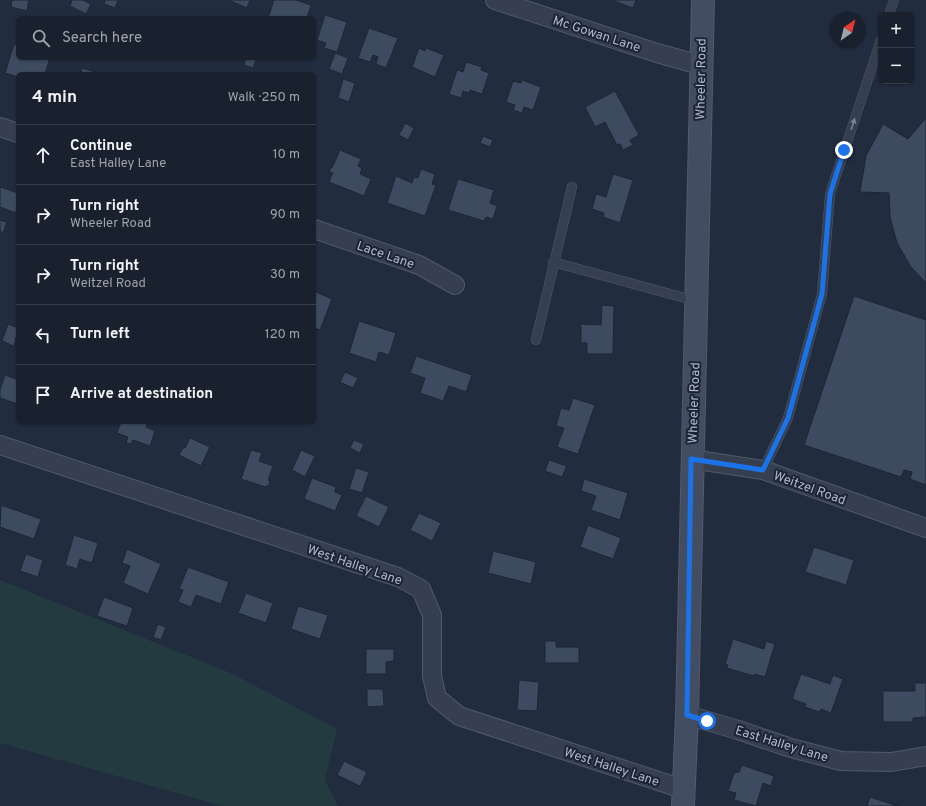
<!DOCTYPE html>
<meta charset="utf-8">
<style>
body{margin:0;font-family:Overpass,sans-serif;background:#262e3b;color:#f1f3f6}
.controls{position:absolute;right:12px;top:12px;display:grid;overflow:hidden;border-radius:6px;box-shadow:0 1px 3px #0004}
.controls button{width:36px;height:36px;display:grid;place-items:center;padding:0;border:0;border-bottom:1px solid #373e4b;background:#19212f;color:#f1f3f6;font:20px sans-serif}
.compass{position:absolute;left:830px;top:12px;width:36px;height:36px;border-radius:50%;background:#19212f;box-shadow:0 1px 3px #0004;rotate:35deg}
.stop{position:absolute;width:12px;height:12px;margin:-9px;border:3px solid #1a73e8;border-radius:50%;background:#fff}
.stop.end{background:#1a73e8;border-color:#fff;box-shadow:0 1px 4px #0008}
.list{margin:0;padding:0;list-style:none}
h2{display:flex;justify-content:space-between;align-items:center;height:52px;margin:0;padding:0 16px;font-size:17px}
h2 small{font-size:13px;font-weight:400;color:#9fa3aa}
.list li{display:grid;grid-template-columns:26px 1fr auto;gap:12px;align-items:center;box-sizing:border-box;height:60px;padding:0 16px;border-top:1px solid #373e4b}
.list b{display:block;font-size:15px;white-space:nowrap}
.list p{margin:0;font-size:13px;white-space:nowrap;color:#9fa3aa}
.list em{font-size:13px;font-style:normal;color:#9fa3aa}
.icon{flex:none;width:22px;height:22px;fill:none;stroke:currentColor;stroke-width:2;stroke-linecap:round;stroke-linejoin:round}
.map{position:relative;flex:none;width:926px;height:806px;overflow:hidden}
.search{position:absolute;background:#19212f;box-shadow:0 1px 3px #0004;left:16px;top:16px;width:300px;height:44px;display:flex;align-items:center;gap:10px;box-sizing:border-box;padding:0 14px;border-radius:6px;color:#9fa3aa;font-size:15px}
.panel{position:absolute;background:#19212f;box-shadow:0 1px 3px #0004;left:16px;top:72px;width:300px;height:352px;border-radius:6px}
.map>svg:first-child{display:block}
.green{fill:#233b40}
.building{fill:#3d4a5f;stroke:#1d2636}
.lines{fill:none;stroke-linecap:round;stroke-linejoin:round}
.service-casing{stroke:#51596a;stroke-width:10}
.minor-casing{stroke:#51596a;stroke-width:20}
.secondary-casing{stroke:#51596a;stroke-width:24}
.service{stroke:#363f4f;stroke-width:9}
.minor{stroke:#363f4f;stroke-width:18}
.secondary{stroke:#434d62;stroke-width:22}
.oneway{fill:#7a8293}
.route{stroke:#1a73e8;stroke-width:5}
.labels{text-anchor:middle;stroke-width:4;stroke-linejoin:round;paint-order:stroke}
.street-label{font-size:13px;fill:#b1b9ca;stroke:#1b2434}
</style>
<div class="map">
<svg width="926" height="806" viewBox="0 0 926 806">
<rect width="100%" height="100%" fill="#212c3f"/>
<!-- green -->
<path class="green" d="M0,580L233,674L337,729L325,780L338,806H222L0,743Z"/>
<!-- building -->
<g class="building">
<path d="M12,0H29L27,11L11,7Z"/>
<path d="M72,0H83L91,4L86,14L70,6Z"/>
<path d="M105,0H118L115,8L104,4Z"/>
<path d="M228,0H250L247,8Z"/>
<path d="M274,0H296L311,5L307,18H268Z"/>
<path d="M614,0H636L633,8L614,1Z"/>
<path d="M325,15L347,22L337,52L324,48L326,43L317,40Z"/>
<path d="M369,28L398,38L386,68L376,64L378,57L373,55L370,62L358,58Z"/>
<path d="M14,44L18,45V58H50L45,74H18V77L5,73Z"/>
<path d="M419,48L425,51L426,48L444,55L435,77L412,67Z"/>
<path d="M335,53L348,58L342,74L329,69Z"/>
<path d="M246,58L256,60L253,68L244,65Z"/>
<path d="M466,62L482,67L481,70L489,73L482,94L470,90L469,93L463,91L461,98L449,94L457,70L463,72Z"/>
<path d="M82,68L102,74H81Z"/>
<path d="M343,79L355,83L349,102L338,98Z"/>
<path d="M522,80L541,87L533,110L524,107L522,113L513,110L515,105L506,102L513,81L521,83Z"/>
<path d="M615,91L639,135L630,140L633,145L623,150L620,144L617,145L605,122L595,127L585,107Z"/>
<path d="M926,118V283L911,267L897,243L890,217L889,193L860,192L866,156L883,124L908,139Z"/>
<path d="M405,123L414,128L408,140L399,135Z"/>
<path d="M483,136L493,140L490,147L480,143Z"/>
<path d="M340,150L361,159L358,166L362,168L360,174L371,179L364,196L329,182L333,172L330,174V167L332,168Z"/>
<path d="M421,169L435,174L432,184L436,185L425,216L387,203L396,176L412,183L414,177L418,178Z"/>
<path d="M613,174L633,180L620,223L603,217L604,213L592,209L596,194L606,197Z"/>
<path d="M458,179L494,190L490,203L497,206L493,219L486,217L484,221L448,210Z"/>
<path d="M0,187L18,193L16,213L0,207Z"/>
<path d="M0,220L7,222L3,233L0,231Z"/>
<path d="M314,291L332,299L320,330L314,328Z"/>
<path d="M854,296L926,320V485L910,479L912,472L904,470L901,477L804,445Z"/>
<path d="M602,305L614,306L613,354H587V343H581V324L601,325Z"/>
<path d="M359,321L396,333L389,355L379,352L376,362L349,353Z"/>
<path d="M8,324L18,328L14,346L2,341Z"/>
<path d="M416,356L472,375L466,392L449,386L443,401L420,393L425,378L410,373Z"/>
<path d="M345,372L358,378L353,388L340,382Z"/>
<path d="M5,375L18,380V404L0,398V390Z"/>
<path d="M573,398L595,405L578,454L557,447L564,428L556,426L561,408L569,410Z"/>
<path d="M121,422H148L146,427L155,431L150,446L133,440L131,444L126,443L128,437L117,433Z"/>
<path d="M190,438L210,447L201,466L179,455L183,448H185Z"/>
<path d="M354,440L364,444L360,453L350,448Z"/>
<path d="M251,450L262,453L259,461L273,466L268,480L270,481L269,485L265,487L241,479Z"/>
<path d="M301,450L315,456L305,477L292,470Z"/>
<path d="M549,460L567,466L562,477L545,471Z"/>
<path d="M356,468L369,472L362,493L349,489Z"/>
<path d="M312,478L336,487L335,492L342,495L335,511L304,499Z"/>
<path d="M584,479L628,493L620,520L591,510L596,496L581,491Z"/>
<path d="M366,496L389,507L379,527L356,516Z"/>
<path d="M1,505L41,519L34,539L0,527Z"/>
<path d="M419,513L441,523L432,541L410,530Z"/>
<path d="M588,525L621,538L613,559L580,547Z"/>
<path d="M74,535L98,543L92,563L80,559L77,569L65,565Z"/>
<path d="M814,547L854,560L846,585L805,572Z"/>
<path d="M127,549L161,564L148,594L123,583L130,566L122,563Z"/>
<path d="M493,551L536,562L531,584L488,573Z"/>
<path d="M26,554L43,560L38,577L20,571Z"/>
<path d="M188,567L229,582L221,604L196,595L191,607L178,602L183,590L179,589Z"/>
<path d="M246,593L273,603L266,623L238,613Z"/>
<path d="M104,597L133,608L127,626L97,616Z"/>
<path d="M298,606L328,615L320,639L291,629Z"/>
<path d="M158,624L166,627L161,640L153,637Z"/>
<path d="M733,639L764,649L766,641L775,644L765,677L755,674L754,676L727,668L728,665L725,664Z"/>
<path d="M545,641H556V647H579V663H545Z"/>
<path d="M366,649H394V661L386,662V674H366Z"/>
<path d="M801,674L830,684L833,675L843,679L831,713L821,709L819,712L805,707L806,704L792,699Z"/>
<path d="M519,680L539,682L537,711L517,710Z"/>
<path d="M915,683H926V717L913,718V722H883V691H915Z"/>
<path d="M367,689H383L384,706L367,707Z"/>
<path d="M344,761L367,772L360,786L337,775Z"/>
<path d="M742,765L774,776L771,786L763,783L756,806L734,800L736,793L728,791L734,773L739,772Z"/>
<path d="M870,797L898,806H867Z"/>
</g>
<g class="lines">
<defs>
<g id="service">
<path d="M889,15L894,0"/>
<path d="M553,262L696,301"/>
<path d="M536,340L572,187"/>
<path d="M763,470L788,418L822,294L830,194L881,40"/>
</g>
<g id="minor">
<path d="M495,0L657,53L700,65"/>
<path d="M0,127L18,133"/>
<path d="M314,229L419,265L455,285"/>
<path d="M0,445L398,577L421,589L432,615V676L437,698L459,716L683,789"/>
<path d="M691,459L763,470L926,528"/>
<path d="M687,715L738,730L791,748L841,761L891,762L926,756"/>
</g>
<path id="secondary" d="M683,806L687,715L703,0"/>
</defs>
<!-- service casing -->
<use href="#service" class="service-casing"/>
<!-- minor casing -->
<use href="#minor" class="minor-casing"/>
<!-- secondary casing -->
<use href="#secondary" class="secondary-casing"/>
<!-- service -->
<use href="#service" class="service"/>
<!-- minor -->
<use href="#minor" class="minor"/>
<!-- secondary -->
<use href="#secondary" class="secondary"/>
</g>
<!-- one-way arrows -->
<defs><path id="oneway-solid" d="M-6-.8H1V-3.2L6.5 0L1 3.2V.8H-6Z"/></defs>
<use class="oneway" href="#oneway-solid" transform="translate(853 124) rotate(-72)"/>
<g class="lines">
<!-- route -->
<path class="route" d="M707,721L687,715L691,459L763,470L788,418L822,294L830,194L844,150"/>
</g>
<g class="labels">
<!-- street labels -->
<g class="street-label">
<text transform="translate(597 33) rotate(18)" y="5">Mc Gowan Lane</text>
<text transform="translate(700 79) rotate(-89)" y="5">Wheeler Road</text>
<text transform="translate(386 254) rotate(19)" y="5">Lace Lane</text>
<text transform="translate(693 403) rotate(-88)" y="5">Wheeler Road</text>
<text transform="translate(810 487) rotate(20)" y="5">Weitzel Road</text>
<text transform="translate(355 564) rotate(19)" y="5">West Halley Lane</text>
<text transform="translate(782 743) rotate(17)" y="5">East Halley Lane</text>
<text transform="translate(612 766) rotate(18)" y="5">West Halley Lane</text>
</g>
</g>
</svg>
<div class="controls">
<button>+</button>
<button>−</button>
</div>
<svg class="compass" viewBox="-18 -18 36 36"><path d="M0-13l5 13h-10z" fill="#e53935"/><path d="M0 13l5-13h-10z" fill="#9fa3aa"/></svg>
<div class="stop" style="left:707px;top:721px"></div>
<div class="stop end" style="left:844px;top:150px"></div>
<div class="search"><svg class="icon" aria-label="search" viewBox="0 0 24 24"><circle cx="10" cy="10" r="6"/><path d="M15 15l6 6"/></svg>Search here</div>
<section class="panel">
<h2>4 min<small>Walk · 250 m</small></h2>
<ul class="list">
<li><svg class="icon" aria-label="ahead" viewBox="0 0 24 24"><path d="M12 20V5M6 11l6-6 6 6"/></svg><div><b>Continue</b><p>East Halley Lane</p></div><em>10 m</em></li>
<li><svg class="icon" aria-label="right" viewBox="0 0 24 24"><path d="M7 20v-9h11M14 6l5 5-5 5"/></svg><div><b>Turn right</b><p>Wheeler Road</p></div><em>90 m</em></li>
<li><svg class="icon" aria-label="right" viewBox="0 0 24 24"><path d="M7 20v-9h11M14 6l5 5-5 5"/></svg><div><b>Turn right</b><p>Weitzel Road</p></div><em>30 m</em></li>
<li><svg class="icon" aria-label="left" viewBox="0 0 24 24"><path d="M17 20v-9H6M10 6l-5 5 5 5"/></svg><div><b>Turn left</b></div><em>120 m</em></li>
<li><svg class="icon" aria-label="arrive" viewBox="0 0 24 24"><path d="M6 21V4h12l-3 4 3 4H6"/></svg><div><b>Arrive at destination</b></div></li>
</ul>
</section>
</div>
